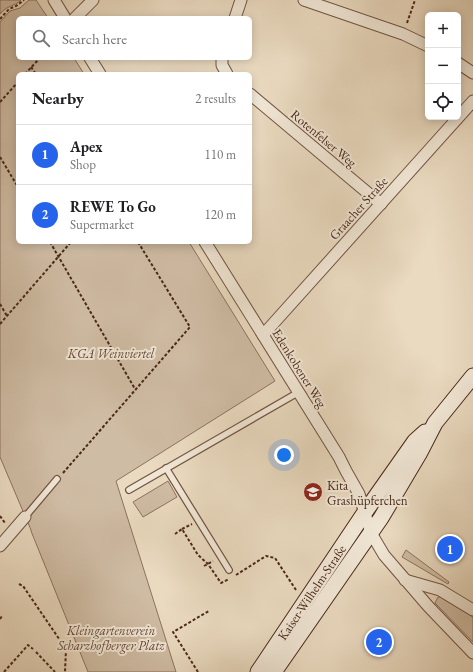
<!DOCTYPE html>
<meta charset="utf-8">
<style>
body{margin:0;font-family:"EB Garamond",serif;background:#f6f6f6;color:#202124}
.controls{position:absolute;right:12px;top:12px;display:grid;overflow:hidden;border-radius:6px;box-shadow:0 2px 10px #0003}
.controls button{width:36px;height:36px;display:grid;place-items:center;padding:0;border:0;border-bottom:1px solid #e0e0e0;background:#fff;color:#202124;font:20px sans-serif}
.you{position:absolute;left:284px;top:455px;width:14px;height:14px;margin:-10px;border:3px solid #fff;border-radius:50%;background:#1a73e8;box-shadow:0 0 0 6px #1a73e833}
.badge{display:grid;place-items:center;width:26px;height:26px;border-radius:50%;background:#2563eb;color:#fff;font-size:13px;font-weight:700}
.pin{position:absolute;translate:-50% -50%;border:2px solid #fff;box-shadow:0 1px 4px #0006}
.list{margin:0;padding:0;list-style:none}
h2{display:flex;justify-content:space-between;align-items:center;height:52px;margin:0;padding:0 16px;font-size:17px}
h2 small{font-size:13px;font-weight:400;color:#757577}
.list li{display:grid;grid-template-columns:26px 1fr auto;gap:12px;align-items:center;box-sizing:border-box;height:60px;padding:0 16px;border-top:1px solid #e0e0e0}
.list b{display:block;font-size:15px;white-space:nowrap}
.list p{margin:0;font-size:13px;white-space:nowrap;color:#757577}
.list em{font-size:13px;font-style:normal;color:#757577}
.icon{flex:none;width:22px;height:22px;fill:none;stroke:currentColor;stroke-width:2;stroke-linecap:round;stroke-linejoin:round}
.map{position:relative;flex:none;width:473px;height:672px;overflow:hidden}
.search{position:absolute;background:#fff;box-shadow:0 2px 10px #0003;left:16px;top:16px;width:236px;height:44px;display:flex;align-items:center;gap:10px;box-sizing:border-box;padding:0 14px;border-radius:6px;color:#757577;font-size:15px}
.panel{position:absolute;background:#fff;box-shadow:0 2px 10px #0003;left:16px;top:72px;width:236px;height:172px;border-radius:6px}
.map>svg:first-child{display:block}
.green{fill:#cfbca4;stroke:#8c7260}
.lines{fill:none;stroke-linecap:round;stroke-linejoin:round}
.service-casing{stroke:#725444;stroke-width:8}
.minor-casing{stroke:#725444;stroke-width:13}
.secondary-casing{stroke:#4a281b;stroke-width:17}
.path{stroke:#4a281b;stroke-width:2;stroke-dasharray:3 2;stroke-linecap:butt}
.service{stroke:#f1e7d6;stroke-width:5.5}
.minor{stroke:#f1e7d6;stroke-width:11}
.secondary{stroke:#f1e7d6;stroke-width:15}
.labels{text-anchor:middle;stroke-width:4;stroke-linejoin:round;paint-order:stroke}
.street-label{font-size:13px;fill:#4a281b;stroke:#f1e7d6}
.park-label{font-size:13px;font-style:italic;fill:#654636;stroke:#f1e7d6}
.poi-label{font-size:13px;fill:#4a281b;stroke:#f1e7d6;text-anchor:start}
</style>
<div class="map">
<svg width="473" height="672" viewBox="0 0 473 672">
<rect width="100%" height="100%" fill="#eadac0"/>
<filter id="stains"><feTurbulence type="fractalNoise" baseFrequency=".005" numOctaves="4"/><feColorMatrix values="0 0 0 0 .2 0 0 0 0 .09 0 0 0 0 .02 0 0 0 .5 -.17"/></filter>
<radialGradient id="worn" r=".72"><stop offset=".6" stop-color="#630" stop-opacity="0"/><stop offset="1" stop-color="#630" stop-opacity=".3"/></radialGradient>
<!-- green -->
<g class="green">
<path d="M0,0H21C14,7 7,5 0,14Z"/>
<path d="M29,0H36L48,18H18V58H74L84,74H18V242H189L275,381L116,481L176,672H88L31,531V530L0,457V22L10,11L20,8Z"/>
<path d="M168,481L177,497L143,517L133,502Z"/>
<path d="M406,550L449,582L448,584L402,557Z"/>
<path d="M438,597H440L473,617V642L435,603Z"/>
</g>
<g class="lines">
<defs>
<g id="service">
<path d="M166,468L229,570"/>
<path d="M129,490L299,392"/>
<path d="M25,517L57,479"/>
</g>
<g id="minor">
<path d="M54,0L65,18"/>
<path d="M304,0L403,34L428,46"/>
<path d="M75,18L93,0"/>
<path d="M235,18L241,0"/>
<path d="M90,58L100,74"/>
<path d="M222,58V65L227,74"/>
<path d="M458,63L473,73"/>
<path d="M250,94L381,204"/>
<path d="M205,242L339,457L346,471L359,494L371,533L384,555L428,606L473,653"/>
<path d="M263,335L473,101"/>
<path d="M0,546L25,517"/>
<path d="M405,580L440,590L473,610"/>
</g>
<g id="secondary">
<path id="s1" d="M258,672L365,512L415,441L425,432"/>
<path d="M274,672L381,518L419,454L435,423L473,376"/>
</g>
</defs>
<!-- service casing -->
<use href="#service" class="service-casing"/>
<!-- minor casing -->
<use href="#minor" class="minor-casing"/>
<!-- secondary casing -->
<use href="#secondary" class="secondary-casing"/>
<!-- path -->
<g class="path">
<path d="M0,19L9,9L16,6L24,0"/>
<path d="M407,23L415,0"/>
<path d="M31,67L36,74"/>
<path d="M25,74L40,58"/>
<path d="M0,102L18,82"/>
<path d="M0,157L18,187"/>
<path d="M50,242L135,389"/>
<path d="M0,304L7,316"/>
<path d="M0,324L71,242"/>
<path d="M63,473L190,327L138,242"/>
<path d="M0,516L5,523"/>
<path d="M182,529L192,524"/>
<path d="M175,534L182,529L198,555L208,564L221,583L229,579"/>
<path d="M204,566L213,561"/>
<path d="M236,575L266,556L275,558L296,590"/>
<path d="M19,584L23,586L66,649L65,672"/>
<path d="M0,619L2,616"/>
<path d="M36,652L55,672"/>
<path d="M4,672L28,645L33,649"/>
<path d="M198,672L173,632L209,611"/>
</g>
<!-- service -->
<use href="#service" class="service"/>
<!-- minor -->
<use href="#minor" class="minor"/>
<!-- secondary -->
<use href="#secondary" class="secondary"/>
</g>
<!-- icons -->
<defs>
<symbol id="school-disc" viewBox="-11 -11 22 22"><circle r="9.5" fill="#8f2418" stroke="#f1e7d6"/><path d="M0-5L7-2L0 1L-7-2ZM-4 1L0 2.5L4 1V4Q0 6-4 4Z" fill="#fff"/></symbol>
</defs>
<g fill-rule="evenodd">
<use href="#school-disc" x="302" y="481" width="22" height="22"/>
</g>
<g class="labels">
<!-- street labels -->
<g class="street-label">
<text transform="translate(324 138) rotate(40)" y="5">Rotenfelser Weg</text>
<text transform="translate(358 208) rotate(-48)" y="5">Graacher Straße</text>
<text transform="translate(300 368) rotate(58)" y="5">Edenkobener Weg</text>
<text dy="5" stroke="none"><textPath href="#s1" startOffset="96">Kaiser-Wilhelm-Straße</textPath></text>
</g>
<!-- park labels -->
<g class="park-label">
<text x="111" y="358">KGA Weinviertel</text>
<text x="111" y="635">Kleingartenverein<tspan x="111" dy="15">Scharzhofberger Platz</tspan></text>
</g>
<!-- poi labels -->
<g class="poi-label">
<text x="327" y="490">Kita<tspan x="327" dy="15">Grashüpferchen</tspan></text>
</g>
</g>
<rect width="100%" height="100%" filter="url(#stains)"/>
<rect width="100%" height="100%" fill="url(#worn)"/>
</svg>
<div class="controls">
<button>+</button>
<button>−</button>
<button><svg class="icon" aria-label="locate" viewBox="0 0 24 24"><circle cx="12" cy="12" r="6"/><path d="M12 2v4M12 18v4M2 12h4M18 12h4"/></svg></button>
</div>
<div class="you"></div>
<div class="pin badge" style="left:450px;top:549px">1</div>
<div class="pin badge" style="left:379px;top:642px">2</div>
<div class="search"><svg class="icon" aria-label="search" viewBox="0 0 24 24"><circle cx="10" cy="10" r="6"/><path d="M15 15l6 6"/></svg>Search here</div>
<section class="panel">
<h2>Nearby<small>2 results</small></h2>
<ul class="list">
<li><span class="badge">1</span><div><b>Apex</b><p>Shop</p></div><em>110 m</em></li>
<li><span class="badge">2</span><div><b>REWE To Go</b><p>Supermarket</p></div><em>120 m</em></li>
</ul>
</section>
</div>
